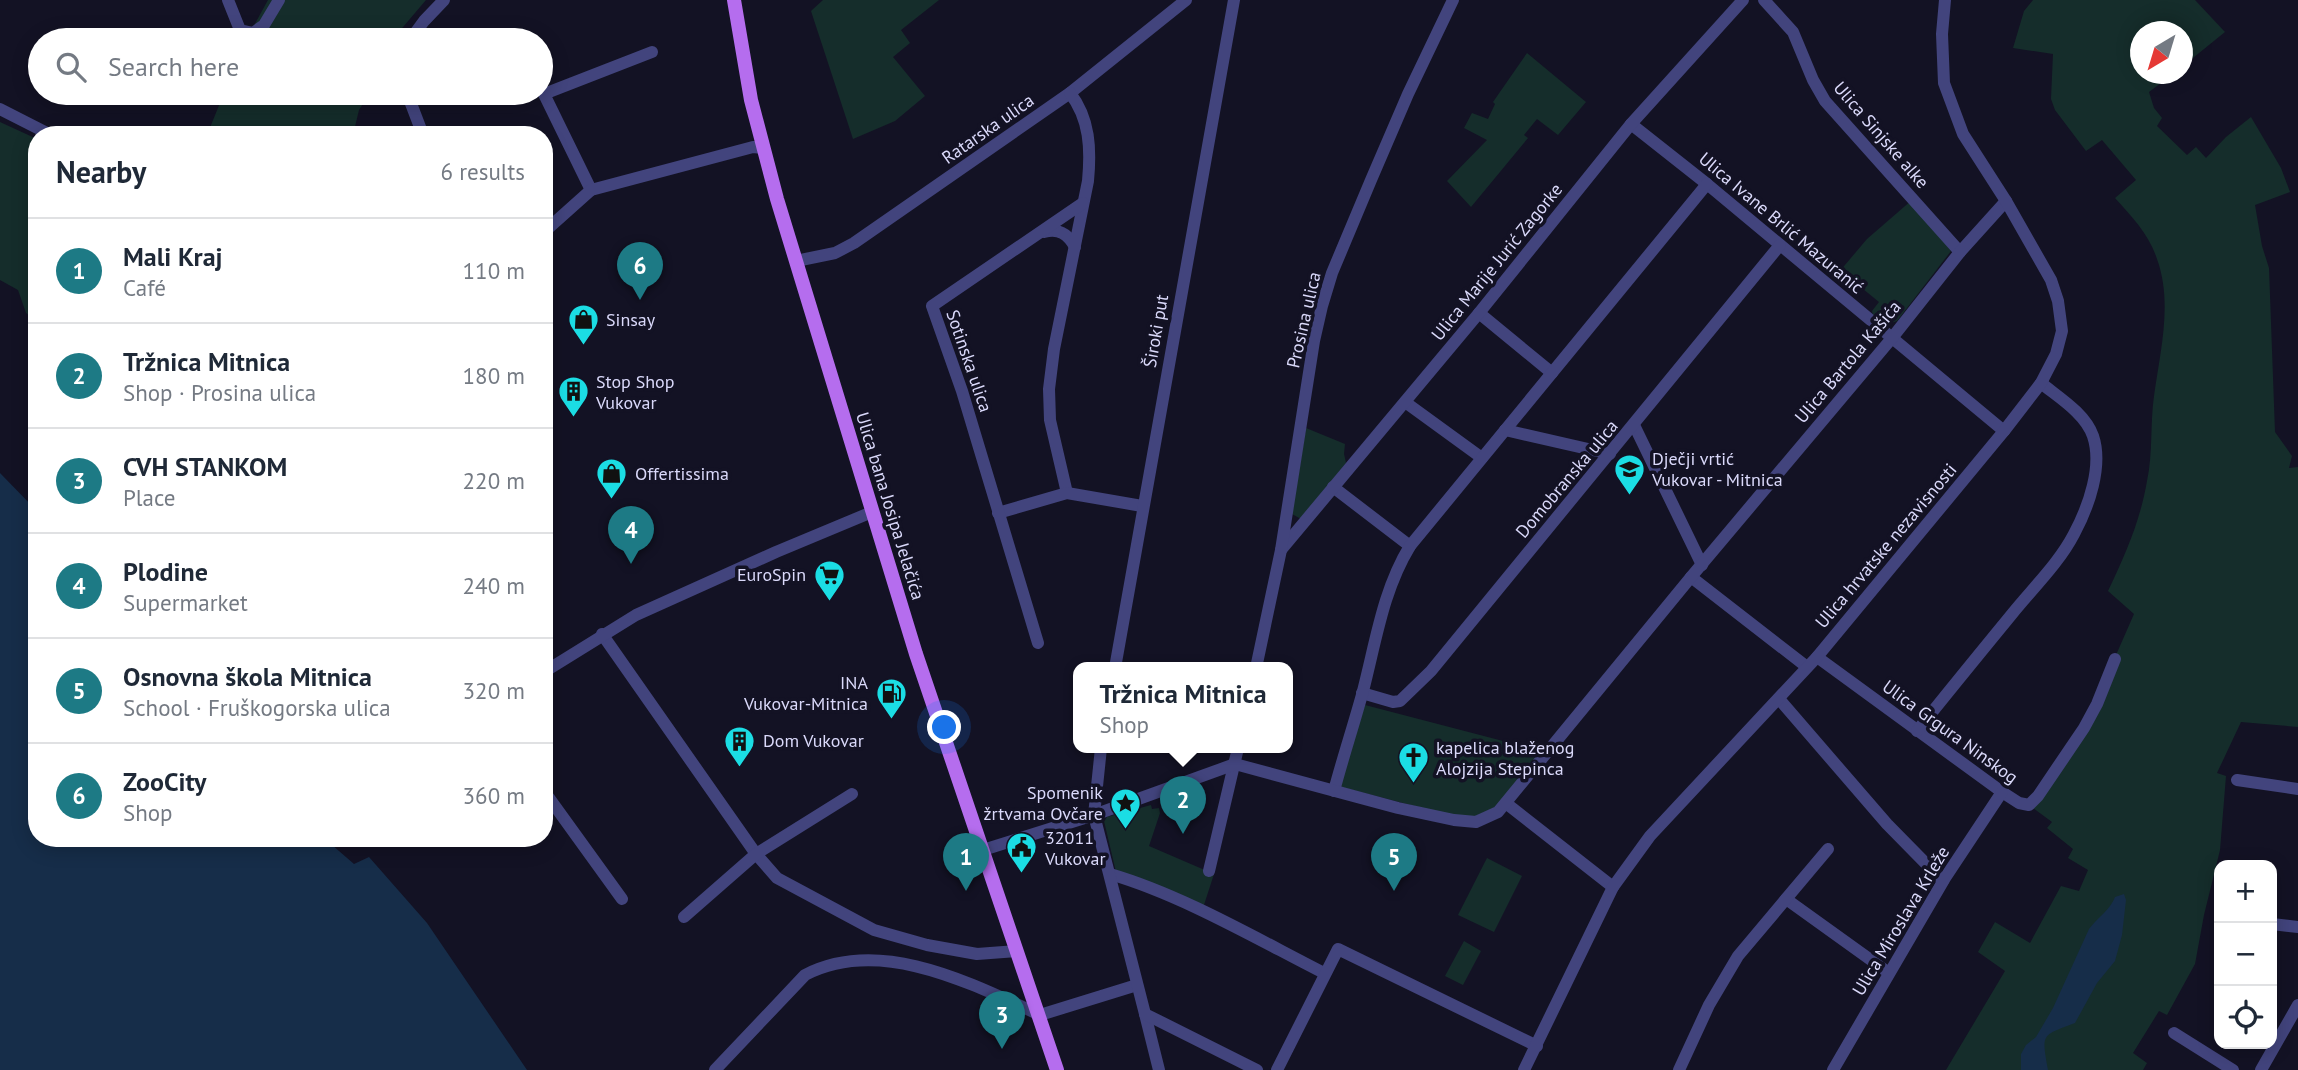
<!DOCTYPE html>
<meta charset="utf-8">
<style>
body{margin:0;font-family:"PT Sans",sans-serif;background:#f2f2f3;color:#1f2937}
.controls{position:absolute;right:21px;bottom:21px;display:grid;overflow:hidden;border-radius:14px;box-shadow:0 4px 18px #0003}
.controls button{width:63px;height:63px;display:grid;place-items:center;padding:0;border:0;border-bottom:2px solid #e0e1e3;background:#fff;color:#1f2937;font:35px sans-serif}
.compass{position:absolute;left:2130px;top:21px;width:63px;height:63px;border-radius:50%;background:#fff;box-shadow:0 4px 18px #0003;rotate:218deg}
.you{position:absolute;left:945px;top:728px;width:24px;height:24px;margin:-18px;border:5px solid #fff;border-radius:50%;background:#1a73e8;box-shadow:0 0 0 10px #1a73e833}
.badge{display:grid;place-items:center;width:46px;height:46px;border-radius:50%;background:#1d7a85;color:#fff;font-size:23px;font-weight:700}
.pin{position:absolute;translate:-50% -58px;filter:drop-shadow(0 2px 4px #0008)}
.pin::after{content:'';position:absolute;top:37px;width:24px;height:21px;background:inherit;clip-path:polygon(0 0,100% 0,50% 100%)}
.popup{position:absolute;left:1073px;top:662px;width:220px;height:91px;box-sizing:border-box;display:grid;place-content:center;border-radius:14px;background:#fff;filter:drop-shadow(0 2px 5px #0005);font-size:23px;white-space:nowrap;color:#747a83}
.popup b{font-size:26px;color:#1f2937}
.popup::after{content:'';position:absolute;left:50%;top:100%;margin-left:-14px;border:14px solid transparent;border-top-color:#fff}
.list{margin:0;padding:0;list-style:none}
h2{display:flex;justify-content:space-between;align-items:center;height:91px;margin:0;padding:0 28px;font-size:30px}
h2 small{font-size:23px;font-weight:400;color:#747a83}
.list li{display:grid;grid-template-columns:46px 1fr auto;gap:21px;align-items:center;box-sizing:border-box;height:105px;padding:0 28px;border-top:2px solid #e0e1e3}
.list b{display:block;font-size:26px;white-space:nowrap}
.list p{margin:0;font-size:23px;white-space:nowrap;color:#747a83}
.list em{font-size:23px;font-style:normal;color:#747a83}
.icon{flex:none;width:38px;height:38px;fill:none;stroke:currentColor;stroke-width:2;stroke-linecap:round;stroke-linejoin:round}
.map{position:relative;flex:none;width:2298px;height:1070px;overflow:hidden}
.search{position:absolute;background:#fff;box-shadow:0 4px 18px #0003;left:28px;top:28px;width:525px;height:77px;display:flex;align-items:center;gap:18px;box-sizing:border-box;padding:0 24px;border-radius:38px;color:#747a83;font-size:26px}
.panel{position:absolute;background:#fff;box-shadow:0 4px 18px #0003;left:28px;top:126px;width:525px;height:721px;border-radius:28px}
.map>svg:first-child{display:block}
.green{fill:#152d2b}
.water{fill:#162d49}
.lines{fill:none;stroke-linecap:round;stroke-linejoin:round}
.minor{stroke:#42447d;stroke-width:12}
.major{stroke:#b56dee;stroke-width:14}
.labels{text-anchor:middle;stroke-width:7;stroke-linejoin:round;paint-order:stroke}
.street-label{font-size:18px;fill:#dad9fa;stroke:#131224}
.poi-label{font-size:18px;fill:#dad9fa;stroke:#131224;text-anchor:start}
</style>
<div class="map">
<svg width="2298" height="1070" viewBox="0 0 2298 1070">
<rect width="100%" height="100%" fill="#131224"/>
<!-- green -->
<g class="green">
<path d="M268,0H426L392,40H246Z"/>
<path d="M823,0H939L901,30L910,43L893,57L925,96L895,121L853,139L811,11Z"/>
<path d="M2033,0H2195L2225,32L2183,66L2182,32H2140V74H2173L2149,92L2154,108L2162,118L2157,126L2187,155L2196,147L2206,158L2226,137L2251,117L2281,168L2290,192L2255,205L2262,246L2269,268L2275,432L2292,456L2289,468L2298,467V727L2241,722L2217,773L2226,776L2220,850L2204,915L2195,964L2167,1015L2159,1011L2133,1053L2147,1063L2143,1070H1946L2005,971L1978,952L1995,922L2030,943L2061,886L2079,891L2088,870L2068,858L2073,849L2047,828L2052,822L2029,805L2084,728L2134,614L2108,591C2125,555 2140,522 2147,481C2153,453 2150,424 2154,396C2160,352 2173,303 2157,259C2149,234 2132,217 2115,198L2136,180L2102,140L2086,151L2055,110L2051,99L2053,54L2013,48L2024,11Z"/>
<path d="M1527,53L1586,102L1558,135L1537,119L1524,135L1528,138L1471,207L1447,181L1487,140L1464,128L1472,113L1488,119L1495,104L1493,102Z"/>
<path d="M224,93H370L359,110L353,135H207Z"/>
<path d="M0,122L37,139V321L26,313L18,290L0,280Z"/>
<path d="M1912,200L1951,251L1897,321L1886,325L1873,315L1872,311L1879,302L1846,275L1840,281L1834,278L1867,239Z"/>
<path d="M1306,428L1345,444L1344,454L1346,463L1301,519L1292,514Z"/>
<path d="M1365,705L1545,752L1499,807L1484,816L1465,819L1341,787L1343,771Z"/>
<path d="M1151,805L1152,809L1159,808L1160,813L1149,846L1214,874L1203,908L1116,872L1104,821L1107,817Z"/>
<path d="M1487,858L1522,876L1494,932L1458,915Z"/>
<path d="M1464,941L1481,951L1463,985L1445,976Z"/>
</g>
<!-- water -->
<g class="water">
<path d="M0,473L37,511V838H324L354,864L369,857L427,923L527,1070H0Z"/>
<path d="M2124,894L2126,900L2122,935L2115,961L2097,983L2075,1023C2042,1036 2041,1032 2048,1070H2021V1054L2026,1045L2036,1037L2053,1008L2089,929C2097,918 2111,909 2115,897Z"/>
</g>
<g class="lines">
<!-- minor -->
<g class="minor">
<path d="M228,0L240,30L253,33L264,25L279,0"/>
<path d="M1764,0L1793,32L1813,80L1825,101L1960,252"/>
<path d="M410,40L424,21L444,0"/>
<path d="M407,93L423,135"/>
<path d="M0,109L51,135"/>
<path d="M1631,124L1707,184L2004,431"/>
<path d="M591,190L544,94L652,52"/>
<path d="M544,232L591,190L753,147L763,148"/>
<path d="M1044,232C1059,228 1068,234 1075,247"/>
<path d="M796,261L835,253L854,243L1070,93L1186,0"/>
<path d="M1479,313L1552,373"/>
<path d="M1405,402L1482,458"/>
<path d="M1634,425L1702,565"/>
<path d="M1505,430L1610,454"/>
<path d="M1333,487L1410,546"/>
<path d="M1067,493L1050,420L1049,389L1054,349L1088,181C1091,149 1090,119 1070,93"/>
<path d="M998,513L1067,493L1142,506"/>
<path d="M1281,550L1479,313L1631,124L1743,0"/>
<path d="M1691,577L1807,667"/>
<path d="M602,634L756,854L777,878L874,930L927,945L977,954L1017,951"/>
<path d="M1038,643L962,391L932,306L1083,203"/>
<path d="M1817,657L2002,792L2019,803L2029,805L2038,796L2084,728L2097,704L2115,659"/>
<path d="M1115,668L1234,0"/>
<path d="M1256,668L1281,550L1314,341L1322,306L1332,273L1371,180L1408,94L1453,0"/>
<path d="M544,672L636,615L776,552L872,512"/>
<path d="M1362,693L1393,702L1400,701L1431,671L1780,245"/>
<path d="M1779,699L1887,824L1943,881"/>
<path d="M1917,731C1948,692 1980,653 2012,614C2033,588 2059,563 2074,534C2089,506 2103,466 2093,436C2085,413 2058,397 2041,383"/>
<path d="M2237,780L2298,789"/>
<path d="M544,791L622,899"/>
<path d="M1334,791C1343,757 1354,724 1363,691C1376,641 1383,590 1410,546L1707,184"/>
<path d="M1507,804L1613,887"/>
<path d="M983,850L1094,815L1101,748"/>
<path d="M1209,871L1238,748"/>
<path d="M1110,874C1182,895 1257,939 1324,973"/>
<path d="M1786,899L1889,973"/>
<path d="M684,917L756,854L852,794"/>
<path d="M2272,924L2298,927"/>
<path d="M1145,1014L1159,1070"/>
<path d="M2174,1033L2233,1070"/>
<path d="M715,1070L805,975C880,936 970,983 1040,1015L1137,985"/>
<path d="M1257,1070L1145,1014L1094,815L1235,764L1398,808L1454,820L1476,822L1498,812L1691,577L1892,338L1960,252L2006,201"/>
<path d="M1277,1070L1338,949L1537,1046"/>
<path d="M1524,1070L1613,887L1650,836L1817,657L2004,431L2041,383L2056,354L2062,331L2058,301L2051,280L2006,201L1963,134L1944,83L1942,34L1945,0"/>
<path d="M1679,1070L1709,1005L1738,956L1828,849"/>
<path d="M1833,1070L1945,878L2002,792"/>
<path d="M2261,1070L2298,1005"/>
</g>
<!-- major -->
<path class="major" d="M734,0L751,100L777,199L916,654L1057,1070"/>
</g>
<!-- icons -->
<defs>
<symbol id="shop-pin" viewBox="-11 -11 22 30"><path d="M0 17L-7.5 6A9.5 9.5 0 1 1 7.5 6Z" fill="#1bdde4" stroke="#131224"/><path d="M-5-2.5h2.3a2.7 3.5 0 0 1 5.4 0H5L5.5 6h-11ZM-1.5-2.5h3a1.5 2.3 0 0 0-3 0Z" fill="#111"/></symbol>
<symbol id="building-pin" viewBox="-11 -11 22 30"><path d="M0 17L-7.5 6A9.5 9.5 0 1 1 7.5 6Z" fill="#1bdde4" stroke="#131224"/><path d="M-4-6H4V6H1V3H-1V6H-4ZM-2.5-4.3h1.7v1.8h-1.7ZM.8-4.3h1.7v1.8H.8ZM-2.5-1h1.7V.8h-1.7ZM.8-1h1.7V.8H.8Z" fill="#111"/></symbol>
<symbol id="school-pin" viewBox="-11 -11 22 30"><path d="M0 17L-7.5 6A9.5 9.5 0 1 1 7.5 6Z" fill="#1bdde4" stroke="#131224"/><path d="M0-5L7-2L0 1L-7-2ZM-4 1L0 2.5L4 1V4Q0 6-4 4Z" fill="#111"/></symbol>
<symbol id="supermarket-pin" viewBox="-11 -11 22 30"><path d="M0 17L-7.5 6A9.5 9.5 0 1 1 7.5 6Z" fill="#1bdde4" stroke="#131224"/><path d="M-6-5.5h2.5l.6 2H6L4.5 2H-2.5L-4.4-4H-6ZM-1.5 3.2a1.3 1.3 0 1 0 .1 0ZM3 3.2a1.3 1.3 0 1 0 .1 0Z" fill="#111"/></symbol>
<symbol id="fuel-pin" viewBox="-11 -11 22 30"><path d="M0 17L-7.5 6A9.5 9.5 0 1 1 7.5 6Z" fill="#1bdde4" stroke="#131224"/><path d="M-5.5-6h7V0h2V4h1.3V-2.5L3-4.5l.8-.8L6-3V5H2.5V1h-1V6h-7ZM-4.2-4.7v3.2H.2V-4.7Z" fill="#111"/></symbol>
<symbol id="church-pin" viewBox="-11 -11 22 30"><path d="M0 17L-7.5 6A9.5 9.5 0 1 1 7.5 6Z" fill="#1bdde4" stroke="#131224"/><path d="M-1.2-6h2.4v3.5h3.3v2.4h-3.3V6h-2.4V-.1h-3.3v-2.4h3.3Z" fill="#111"/></symbol>
<symbol id="sight-pin" viewBox="-11 -11 22 30"><path d="M0 17L-7.5 6A9.5 9.5 0 1 1 7.5 6Z" fill="#1bdde4" stroke="#131224"/><path d="M0-6L1.8-2.2L6-1.7L2.9 1.2L3.7 5.4L0 3.3L-3.7 5.4L-2.9 1.2L-6-1.7L-1.8-2.2Z" fill="#111"/></symbol>
<symbol id="civic-pin" viewBox="-11 -11 22 30"><path d="M0 17L-7.5 6A9.5 9.5 0 1 1 7.5 6Z" fill="#1bdde4" stroke="#131224"/><path d="M-.6-6.5H3V-4.5H.6V-3L4-1V1h2V6H-6V1h2V-1L-.6-3ZM-1.2 2.5V6h2.4V2.5Z" fill="#111"/></symbol>
</defs>
<g fill-rule="evenodd">
<use href="#shop-pin" x="566" y="302" width="35" height="47"/>
<use href="#building-pin" x="556" y="374" width="35" height="47"/>
<use href="#school-pin" x="1612" y="452" width="35" height="47"/>
<use href="#shop-pin" x="594" y="456" width="35" height="47"/>
<use href="#supermarket-pin" x="812" y="558" width="35" height="47"/>
<use href="#fuel-pin" x="874" y="676" width="35" height="47"/>
<use href="#building-pin" x="722" y="724" width="35" height="47"/>
<use href="#church-pin" x="1396" y="740" width="35" height="47"/>
<use href="#sight-pin" x="1108" y="786" width="35" height="47"/>
<use href="#civic-pin" x="1004" y="830" width="35" height="47"/>
</g>
<g class="labels">
<!-- street labels -->
<g class="street-label">
<text transform="translate(988 129) rotate(-35)" y="6">Ratarska ulica</text>
<text transform="translate(1881 135) rotate(49)" y="6">Ulica Sinjske alke</text>
<text transform="translate(1781 223) rotate(40)" y="6">Ulica Ivane Brlić Mazuranić</text>
<text transform="translate(1497 262) rotate(-51)" y="6">Ulica Marije Jurić Zagorke</text>
<text transform="translate(1304 320) rotate(-77)" y="6">Prosina ulica</text>
<text transform="translate(1156 331) rotate(-80)" y="6">Široki put</text>
<text transform="translate(969 361) rotate(71)" y="6">Sotinska ulica</text>
<text transform="translate(1848 362) rotate(-50)" y="6">Ulica Bartola Kašića</text>
<text transform="translate(1567 479) rotate(-50)" y="6">Domobranska ulica</text>
<text transform="translate(890 506) rotate(73)" y="6">Ulica bana Josipa Jelačića</text>
<text transform="translate(1886 546) rotate(-50)" y="6">Ulica hrvatske nezavisnosti</text>
<text transform="translate(1950 732) rotate(36)" y="6">Ulica Grgura Ninskog</text>
<text transform="translate(1901 921) rotate(-59)" y="6">Ulica Miroslava Krleže</text>
</g>
<!-- poi labels -->
<g class="poi-label">
<text x="606" y="326">Sinsay</text>
<text x="596" y="388">Stop Shop<tspan x="596" dy="21">Vukovar</tspan></text>
<text x="1652" y="465">Dječji vrtić<tspan x="1652" dy="21">Vukovar - Mitnica</tspan></text>
<text x="635" y="480">Offertissima</text>
<text x="806" y="581" text-anchor="end">EuroSpin</text>
<text x="868" y="689" text-anchor="end">INA<tspan x="868" dy="21">Vukovar-Mitnica</tspan></text>
<text x="763" y="747">Dom Vukovar</text>
<text x="1436" y="754">kapelica blaženog<tspan x="1436" dy="21">Alojzija Stepinca</tspan></text>
<text x="1103" y="799" text-anchor="end">Spomenik<tspan x="1103" dy="21">žrtvama Ovčare</tspan></text>
<text x="1045" y="844">32011<tspan x="1045" dy="21">Vukovar</tspan></text>
</g>
</g>
</svg>
<div class="controls">
<button>+</button>
<button>−</button>
<button><svg class="icon" aria-label="locate" viewBox="0 0 24 24"><circle cx="12" cy="12" r="6"/><path d="M12 2v4M12 18v4M2 12h4M18 12h4"/></svg></button>
</div>
<svg class="compass" viewBox="-18 -18 36 36"><path d="M0-13l5 13h-10z" fill="#e53935"/><path d="M0 13l5-13h-10z" fill="#747a83"/></svg>
<div class="you"></div>
<div class="pin badge" style="left:966px;top:891px">1</div>
<div class="pin badge" style="left:1183px;top:834px">2</div>
<div class="popup"><b>Tržnica Mitnica</b>Shop</div>
<div class="pin badge" style="left:1002px;top:1049px">3</div>
<div class="pin badge" style="left:631px;top:564px">4</div>
<div class="pin badge" style="left:1394px;top:891px">5</div>
<div class="pin badge" style="left:640px;top:300px">6</div>
<div class="search"><svg class="icon" aria-label="search" viewBox="0 0 24 24"><circle cx="10" cy="10" r="6"/><path d="M15 15l6 6"/></svg>Search here</div>
<section class="panel">
<h2>Nearby<small>6 results</small></h2>
<ul class="list">
<li><span class="badge">1</span><div><b>Mali Kraj</b><p>Café</p></div><em>110 m</em></li>
<li><span class="badge">2</span><div><b>Tržnica Mitnica</b><p>Shop · Prosina ulica</p></div><em>180 m</em></li>
<li><span class="badge">3</span><div><b>CVH STANKOM</b><p>Place</p></div><em>220 m</em></li>
<li><span class="badge">4</span><div><b>Plodine</b><p>Supermarket</p></div><em>240 m</em></li>
<li><span class="badge">5</span><div><b>Osnovna škola Mitnica</b><p>School · Fruškogorska ulica</p></div><em>320 m</em></li>
<li><span class="badge">6</span><div><b>ZooCity</b><p>Shop</p></div><em>360 m</em></li>
</ul>
</section>
</div>
